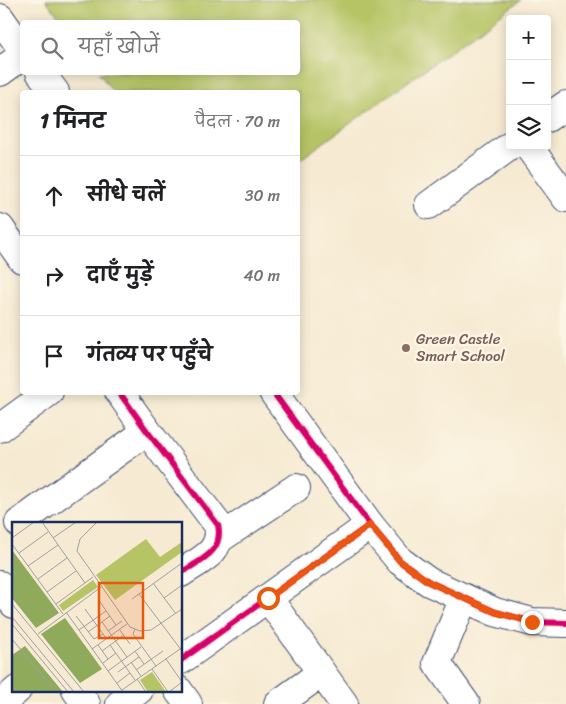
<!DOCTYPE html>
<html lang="hi">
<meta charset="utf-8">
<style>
body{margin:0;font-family:Sriracha,"Playpen Sans Deva",sans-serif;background:#f6f6f6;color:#202124}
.controls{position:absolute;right:15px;top:15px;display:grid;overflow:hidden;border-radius:5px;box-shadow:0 2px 12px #0003}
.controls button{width:45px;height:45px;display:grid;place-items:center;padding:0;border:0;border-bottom:1px solid #e0e0e0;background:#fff;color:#202124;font:25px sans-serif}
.stop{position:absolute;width:15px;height:15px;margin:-11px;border:4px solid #ea580c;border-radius:50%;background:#fff}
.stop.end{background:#ea580c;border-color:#fff;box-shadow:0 1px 5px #0008}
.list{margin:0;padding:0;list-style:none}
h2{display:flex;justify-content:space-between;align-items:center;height:65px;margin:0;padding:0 20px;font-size:21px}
h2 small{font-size:16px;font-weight:400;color:#757577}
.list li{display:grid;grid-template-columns:32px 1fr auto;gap:15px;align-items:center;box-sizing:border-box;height:80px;padding:0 20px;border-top:1px solid #e0e0e0}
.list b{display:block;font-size:19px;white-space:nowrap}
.list em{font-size:16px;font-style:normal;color:#757577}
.icon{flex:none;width:28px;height:28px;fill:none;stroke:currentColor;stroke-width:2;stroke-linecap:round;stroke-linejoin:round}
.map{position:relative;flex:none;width:566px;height:704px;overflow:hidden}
.search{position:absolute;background:#fff;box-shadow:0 2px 12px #0003;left:20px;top:20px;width:280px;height:55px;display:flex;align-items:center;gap:12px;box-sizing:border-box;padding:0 18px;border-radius:5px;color:#757577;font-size:19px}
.panel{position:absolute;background:#fff;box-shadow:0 2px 12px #0003;left:20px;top:90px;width:280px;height:305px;border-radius:5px}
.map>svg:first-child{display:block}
.green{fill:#b6c466;stroke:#687a62}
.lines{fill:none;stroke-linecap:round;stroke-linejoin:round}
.minor-casing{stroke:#3c4b6f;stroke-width:30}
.minor{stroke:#fff;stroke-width:28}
.cycleway-casing{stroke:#fcf5e5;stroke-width:9}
.cycleway{stroke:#d6006c;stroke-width:6}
.route{stroke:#ea580c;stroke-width:6}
.education-dot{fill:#8d6e63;stroke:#fcf5e5;stroke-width:2}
.labels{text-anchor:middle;stroke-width:5;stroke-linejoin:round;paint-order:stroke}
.education-label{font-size:15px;fill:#785e54;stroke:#fcf5e5;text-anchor:start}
.inset-road{fill:none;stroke:#9e9fa4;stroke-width:1}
.view{fill:#e8590c;fill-opacity:0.15;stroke:#e8590c;stroke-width:2.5}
.inset-edge{fill:none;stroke:#1b2f5e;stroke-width:2.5}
</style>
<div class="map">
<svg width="566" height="704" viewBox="0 0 566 704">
<rect width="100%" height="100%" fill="#fcf5e5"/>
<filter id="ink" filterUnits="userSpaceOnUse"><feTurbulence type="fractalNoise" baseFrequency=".02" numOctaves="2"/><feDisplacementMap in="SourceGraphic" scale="10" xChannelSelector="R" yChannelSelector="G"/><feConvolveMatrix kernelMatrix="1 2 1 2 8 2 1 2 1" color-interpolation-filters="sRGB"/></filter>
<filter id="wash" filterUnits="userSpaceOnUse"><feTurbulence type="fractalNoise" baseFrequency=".0096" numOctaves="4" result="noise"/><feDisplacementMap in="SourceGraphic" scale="20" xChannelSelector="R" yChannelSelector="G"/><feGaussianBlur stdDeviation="1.12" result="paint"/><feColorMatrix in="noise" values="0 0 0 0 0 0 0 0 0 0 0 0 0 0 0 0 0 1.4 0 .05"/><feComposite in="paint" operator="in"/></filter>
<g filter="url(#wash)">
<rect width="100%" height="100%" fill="#f6ead2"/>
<!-- green -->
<path class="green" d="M46,0H521L298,161V92H113L99,73L298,72V22H63Z"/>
</g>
<g filter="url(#ink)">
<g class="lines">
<defs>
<g id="minor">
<path d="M0,18L22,49"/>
<path d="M0,72L22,56"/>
<path d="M40,72L55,92"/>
<path d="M547,118L566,105"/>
<path d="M528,146L566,198"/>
<path d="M429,205L510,146"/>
<path d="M0,228L22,259"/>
<path d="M119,392L147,431L218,525C224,552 200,560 181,573"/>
<path d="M273,392L370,525L400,561L429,582L495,612L532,622L566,623"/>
<path d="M0,428L49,392"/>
<path d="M19,523L147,431"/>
<path d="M219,539L296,488"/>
<path d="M0,585L14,604"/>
<path d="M268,598L344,704"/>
<path d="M464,598L437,663L466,704"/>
<path d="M181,660L370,525"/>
<path d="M76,690L86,704"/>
<path d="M178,690L188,704"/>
<path d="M1,704L17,690"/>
<path d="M120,704L139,690"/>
<path d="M278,704L321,673"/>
</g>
</defs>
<!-- minor casing -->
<use href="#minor" class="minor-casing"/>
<!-- minor -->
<use href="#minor" class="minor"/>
<defs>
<g id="cycleway">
<path d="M119,392L147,431L218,525C224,552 200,560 181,573"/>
<path d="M273,392L370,525L400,561L429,582L495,612L532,622L566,623"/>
<path d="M181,660L370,525"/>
</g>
</defs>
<!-- cycleway casing -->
<use href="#cycleway" class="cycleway-casing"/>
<!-- cycleway -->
<use href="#cycleway" class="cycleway"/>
</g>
</g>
<g class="lines" filter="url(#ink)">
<!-- route -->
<path class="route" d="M268,598L370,525L400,561L429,582L495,612L532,622"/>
</g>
<!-- markers -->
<circle class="education-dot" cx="406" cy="348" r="5"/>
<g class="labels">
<!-- education labels -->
<g class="education-label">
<text x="416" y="344">Green Castle<tspan x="416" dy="17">Smart School</tspan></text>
</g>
</g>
<!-- overview -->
<g transform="translate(12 522)">
<rect width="170" height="170" fill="#f6ead2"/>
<path d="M134,17L148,35L170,20V30L103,78L84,53ZM81,58L86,65L51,89L47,83ZM140,150L154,170H136L128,158Z" fill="#b6c466"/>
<path d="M0,28L47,91L24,106L0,76ZM53,96L90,147L68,161L29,112ZM13,124L51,170H0V133Z" fill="#90aa5b"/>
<path class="inset-road" d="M30,0L73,61M85,0L68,17L65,29L118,105L128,109L139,108L170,87M0,16L22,0M41,16L64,0M0,22L51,92M7,31L36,10M16,44L46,23M26,57L55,36M141,61L164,92M35,70L64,49M127,72L170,129M152,76L170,63M86,77L104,103M120,77L170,41M0,82L72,170M44,82L81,55M73,87L94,116M54,90L111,170M64,94L82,117L91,112M0,95L62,170M90,100L115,135M0,102L56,170M107,107L118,122M123,107L121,112L144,144M67,108L94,89M96,109L110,99M76,110L98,94M26,112L89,65M0,117L44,170M86,123L96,137M98,123L123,158M80,127L115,102M90,129L112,113M123,129L132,142M154,137L170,160M119,140L129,154M91,141L104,131M140,147L156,170M124,148L151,129M96,149L129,125M106,150L127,135M125,157L134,170M105,161L118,151M110,168L168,127M157,170L170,160"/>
<path class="view" d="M87,61H131V116H87Z"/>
<rect width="170" height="170" class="inset-edge"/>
</g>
</svg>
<div class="controls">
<button>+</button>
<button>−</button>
<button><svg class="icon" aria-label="layers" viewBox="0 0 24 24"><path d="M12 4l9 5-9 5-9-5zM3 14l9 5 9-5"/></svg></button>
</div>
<div class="stop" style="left:268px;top:598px"></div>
<div class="stop end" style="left:532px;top:622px"></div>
<div class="search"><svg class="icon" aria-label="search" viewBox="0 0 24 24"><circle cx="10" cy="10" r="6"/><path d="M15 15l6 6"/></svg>यहाँ खोजें</div>
<section class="panel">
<h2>1 मिनट<small>पैदल · 70 m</small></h2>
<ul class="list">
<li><svg class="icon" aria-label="ahead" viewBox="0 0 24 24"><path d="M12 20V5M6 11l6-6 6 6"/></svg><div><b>सीधे चलें</b></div><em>30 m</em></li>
<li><svg class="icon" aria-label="right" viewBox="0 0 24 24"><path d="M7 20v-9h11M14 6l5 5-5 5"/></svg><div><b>दाएँ मुड़ें</b></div><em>40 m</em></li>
<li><svg class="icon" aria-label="arrive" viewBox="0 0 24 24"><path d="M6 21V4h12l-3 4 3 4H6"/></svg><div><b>गंतव्य पर पहुँचे</b></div></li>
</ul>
</section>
</div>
